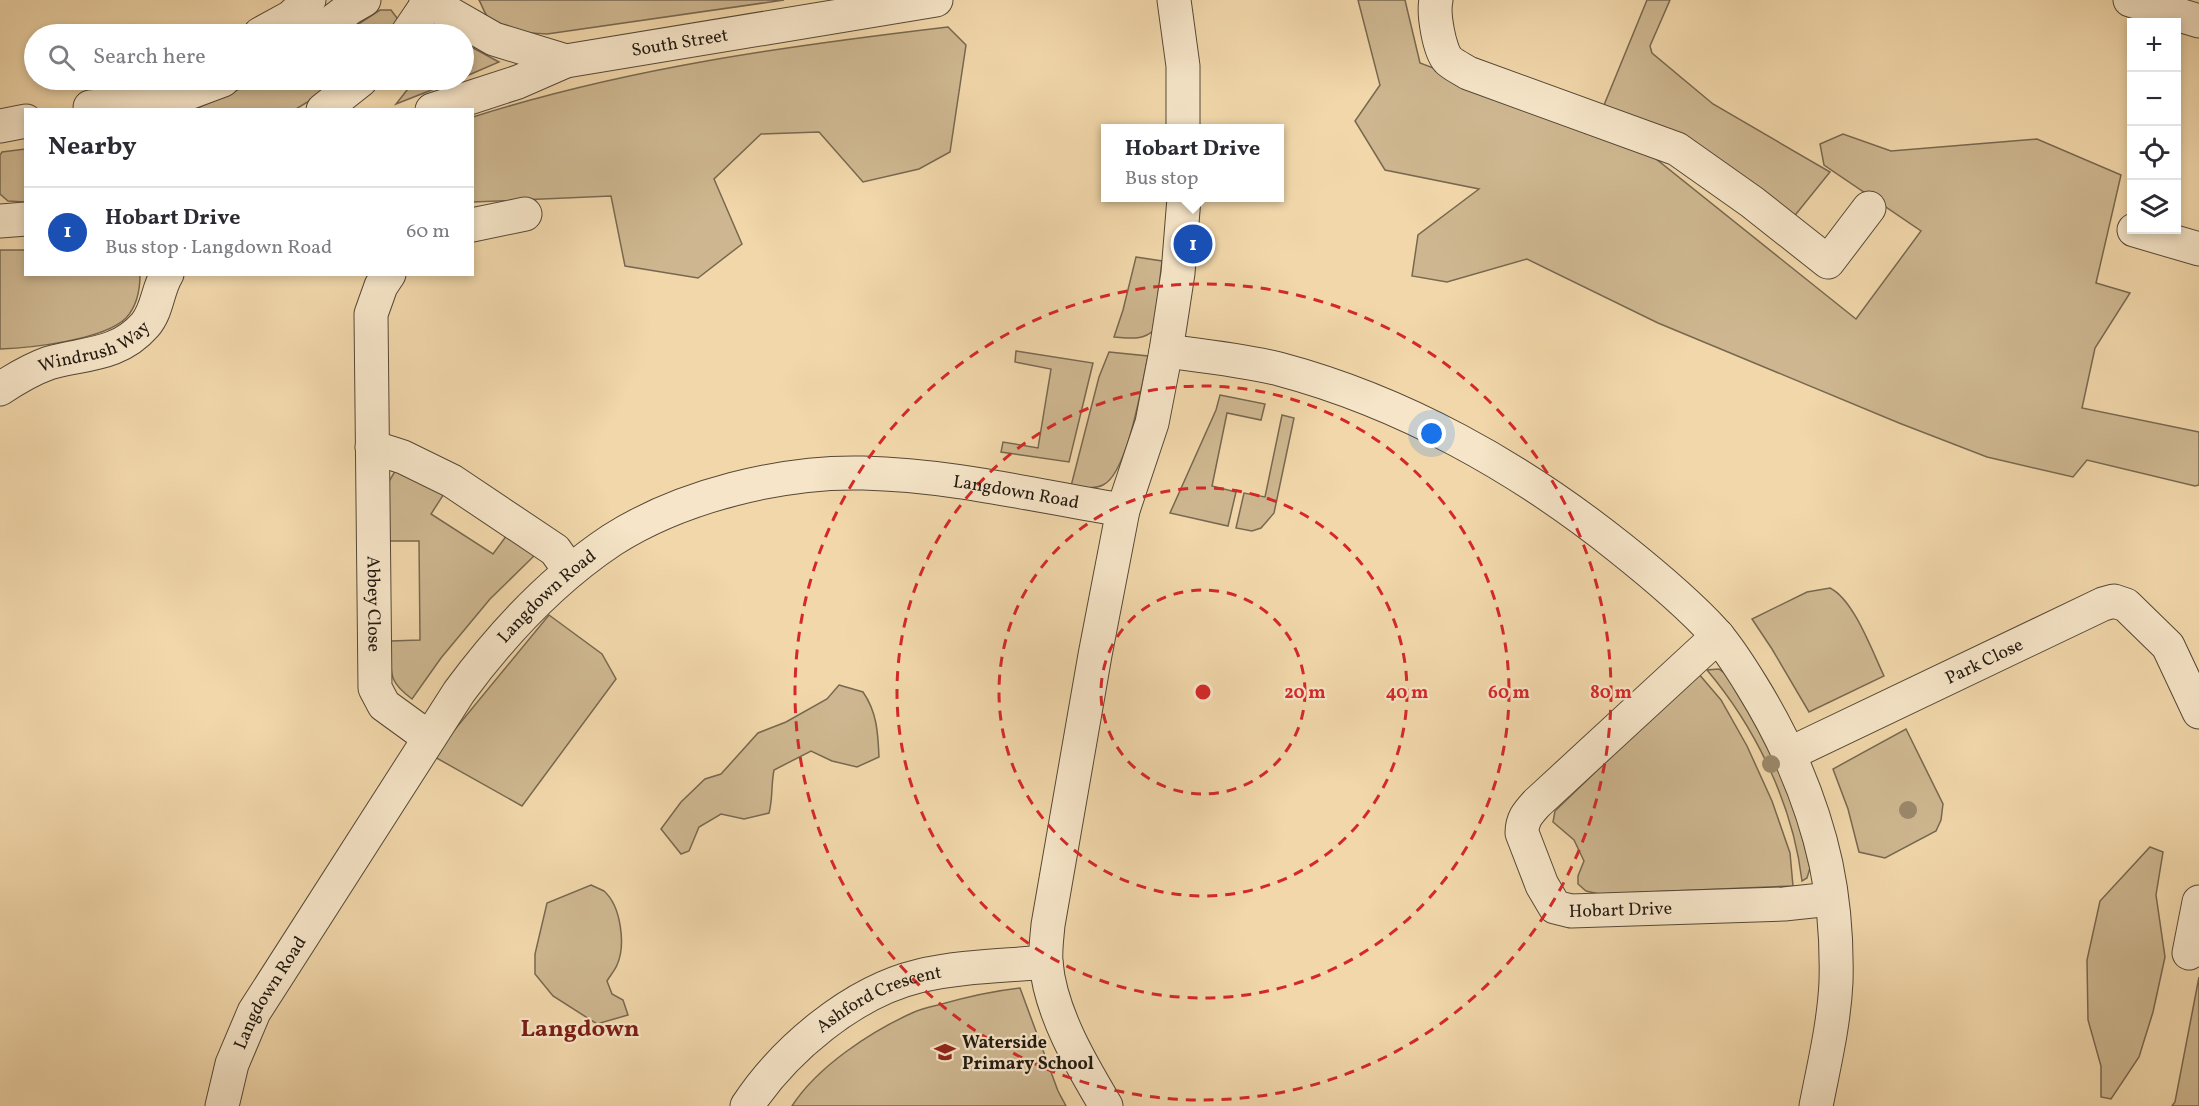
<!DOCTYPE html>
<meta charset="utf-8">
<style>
body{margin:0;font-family:Vollkorn,serif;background:#f2f2f3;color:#2b2b33}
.controls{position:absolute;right:18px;top:18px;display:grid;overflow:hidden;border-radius:0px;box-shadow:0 3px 9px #0003}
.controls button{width:54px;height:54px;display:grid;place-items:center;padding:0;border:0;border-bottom:2px solid #e1e1e2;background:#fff;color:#2b2b33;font:30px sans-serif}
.you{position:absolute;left:1432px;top:434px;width:21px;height:21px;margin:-15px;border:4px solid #fff;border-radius:50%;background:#1a73e8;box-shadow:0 0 0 9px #1a73e833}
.badge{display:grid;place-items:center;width:39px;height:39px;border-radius:50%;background:#0b8043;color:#fff;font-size:20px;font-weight:700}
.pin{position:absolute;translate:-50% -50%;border:3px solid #fff;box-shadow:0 2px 6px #0006}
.popup{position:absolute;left:1101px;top:124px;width:183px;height:78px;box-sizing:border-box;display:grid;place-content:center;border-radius:0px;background:#fff;filter:drop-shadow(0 2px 4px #0005);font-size:20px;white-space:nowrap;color:#7c7c81}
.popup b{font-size:22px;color:#2b2b33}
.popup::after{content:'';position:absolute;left:50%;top:100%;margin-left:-12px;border:12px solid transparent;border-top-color:#fff}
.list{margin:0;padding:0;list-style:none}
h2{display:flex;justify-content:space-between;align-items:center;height:78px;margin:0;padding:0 24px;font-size:26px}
h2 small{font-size:20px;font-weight:400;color:#7c7c81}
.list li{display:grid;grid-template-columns:39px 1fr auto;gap:18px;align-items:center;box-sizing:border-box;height:90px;padding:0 24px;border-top:2px solid #e1e1e2}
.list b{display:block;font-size:22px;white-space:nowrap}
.list p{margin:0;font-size:20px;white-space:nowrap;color:#7c7c81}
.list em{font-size:20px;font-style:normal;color:#7c7c81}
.icon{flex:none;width:33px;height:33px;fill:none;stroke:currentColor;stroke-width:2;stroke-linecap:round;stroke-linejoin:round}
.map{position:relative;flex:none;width:2199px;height:1106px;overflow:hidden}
.search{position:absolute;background:#fff;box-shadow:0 3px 9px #0003;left:24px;top:24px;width:450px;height:66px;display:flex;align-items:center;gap:15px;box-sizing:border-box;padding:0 21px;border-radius:33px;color:#7c7c81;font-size:22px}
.panel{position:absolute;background:#fff;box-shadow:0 3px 9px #0003;left:24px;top:108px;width:450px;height:168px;border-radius:0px}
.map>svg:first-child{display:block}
.green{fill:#ceb790;stroke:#786850;stroke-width:1.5}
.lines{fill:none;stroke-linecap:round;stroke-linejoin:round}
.minor-casing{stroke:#554836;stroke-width:35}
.minor{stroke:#f6e5c8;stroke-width:33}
.tree{fill:#9b886a}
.ring{fill:none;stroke:#d62828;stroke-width:3;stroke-dasharray:10 8}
.labels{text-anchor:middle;stroke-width:4.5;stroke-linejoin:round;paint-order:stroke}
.street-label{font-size:18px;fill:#211910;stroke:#f6e5c8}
.poi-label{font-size:18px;font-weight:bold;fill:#211910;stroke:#f6e5c8;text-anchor:start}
.district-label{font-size:24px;font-weight:bold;fill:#7a1f14;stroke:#f6e5c8}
.centre{fill:#d62828;stroke:#f6e5c8;stroke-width:3}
.ring-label{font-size:18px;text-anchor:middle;font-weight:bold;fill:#d62828;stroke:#f6e5c8;stroke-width:4.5;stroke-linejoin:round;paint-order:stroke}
</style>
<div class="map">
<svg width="2199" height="1106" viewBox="0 0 2199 1106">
<rect width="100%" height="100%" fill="#f1d7aa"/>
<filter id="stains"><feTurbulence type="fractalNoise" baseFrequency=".00333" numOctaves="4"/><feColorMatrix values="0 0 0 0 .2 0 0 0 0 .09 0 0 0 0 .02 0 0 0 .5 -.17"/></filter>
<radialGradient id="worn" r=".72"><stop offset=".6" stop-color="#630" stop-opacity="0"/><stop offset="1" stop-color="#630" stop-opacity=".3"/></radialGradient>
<!-- green -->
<g class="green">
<path d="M479,0H784L547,34C527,33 503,31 488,17C484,13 482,5 479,0Z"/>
<path d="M1358,0H1405L1420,63L1641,147L1856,319L1921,231L1824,165L1820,144L1843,134L1891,151L2037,139L2121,175L2096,283L2130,293L2095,348L2082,408L2199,432V485L2195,486L2087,460L2073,477L1987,457L1899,423L1658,323L1527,259L1447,282L1412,276L1418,235L1479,189L1385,170L1355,121L1380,85Z"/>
<path d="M1647,0H1670L1650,46L1652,53L1713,104L1830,172L1792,219L1602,110Z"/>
<path d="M380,10H391L397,18L399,27L393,34H343Z"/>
<path d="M948,27L966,45L950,152L919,169L863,182L819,132L761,134L714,179L742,244L698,278L625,266L611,196L473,202V117C627,68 787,46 948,27Z"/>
<path d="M464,43L499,62L464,77Z"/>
<path d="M260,80H344L296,109L193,110Z"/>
<path d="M415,80H457L396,104Z"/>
<path d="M25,149V202L8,201L0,194V155L2,152Z"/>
<path d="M0,250H25L26,274L140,275C140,290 137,306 126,318C104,340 30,348 0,349Z"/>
<path d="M1136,257L1162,261L1154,330C1143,341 1129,338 1114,337L1123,310Z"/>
<path d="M1016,351L1093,363L1069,462L1001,452L1003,442L1038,448L1051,369L1015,362Z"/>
<path d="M1109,352L1148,356C1142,383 1128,473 1103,485C1093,490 1081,487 1071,486L1099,377Z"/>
<path d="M1220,395L1265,404L1261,420L1227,413L1212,486L1236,492L1228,526L1170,513L1216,410Z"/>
<path d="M1282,415L1294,418L1274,513L1261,528L1252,531L1236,528L1244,493L1265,497Z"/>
<path d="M401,467L449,486L431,514L493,554L513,527L534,551L533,557L490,599L441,658L412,699C385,679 392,671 391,641L420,640L419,541H389L388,483L394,473Z"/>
<path d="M1830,588C1854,600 1872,651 1884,676L1809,712L1772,649L1752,619L1807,592Z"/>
<path d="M549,615L602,654L616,679L522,806L433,756Z"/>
<path d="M1719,669L1735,681L1789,783L1810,868L1807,878L1802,881C1793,805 1756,728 1707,670Z"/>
<path d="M1698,673L1721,700L1747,746L1772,801L1790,853L1793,886L1599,894L1586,891L1578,884V876L1584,861L1574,840L1553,822L1555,811Z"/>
<path d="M839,685L863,692C877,712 878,733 879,757L857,767L832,761L811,751L774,770C771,784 773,799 769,813L744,819L721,814L699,827L689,851L681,854L661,829L681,802L705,779L721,774L758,733L786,722L827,699Z"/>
<path d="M1906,729L1943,804L1941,820L1936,831L1885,858L1859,852L1848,809L1833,769Z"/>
<path d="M2150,847L2163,852L2156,895L2165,957L2153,1012L2139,1057L2111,1099L2101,1097V1066L2088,1020L2087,960L2100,901Z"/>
<path d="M591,885C595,887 600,889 604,891C621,906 626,945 617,965C615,970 610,976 607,981L612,994L623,1000L628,1015L597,1024L553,996L535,974V954L547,903Z"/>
<path d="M2199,977V1106H2172L2175,1102Z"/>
<path d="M1020,988L1058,1091L1066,1106H792C817,1067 870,1032 912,1013C920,1009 929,1007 938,1005C966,997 991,991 1020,988Z"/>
</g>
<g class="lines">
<defs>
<g id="minor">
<path d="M426,0L494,39L566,61"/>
<path d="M1174,0L1183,66V128"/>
<path d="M1436,0C1433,13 1439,50 1448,60C1453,65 1462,69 1468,73L1677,149L1752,202L1828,262L1869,208"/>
<path d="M2130,0L2199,21"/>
<path d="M260,34L291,17L309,0"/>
<path d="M316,34L350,8L364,0"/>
<path d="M407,34L430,0"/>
<path d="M90,107L172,99L223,80"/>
<path d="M323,110L361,80"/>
<path id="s1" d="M432,110L518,82L566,61L936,0"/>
<path d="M0,126L26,121"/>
<path d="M0,221L26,219"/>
<path d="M472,225L525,214"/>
<path d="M2134,230L2199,249"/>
<path id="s2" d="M389,274L381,286L371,314L375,688L384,705L428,737"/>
<path d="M1166,351C1204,356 1242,360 1279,369C1403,402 1519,467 1619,547C1653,574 1687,602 1716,634C1730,650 1741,668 1752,686C1786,741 1812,800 1826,864C1834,902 1837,943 1836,982C1834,1024 1824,1065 1816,1106"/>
<path id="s3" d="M0,389C15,379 32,369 49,363C84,353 118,356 145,325C158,310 157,290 167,274"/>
<path d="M372,447L403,457L452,481L555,550L570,571"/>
<path id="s4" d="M1718,636L1537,803C1528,813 1522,819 1522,833L1542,885L1555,907L1571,911L1784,904L1831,899"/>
<path id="s5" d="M1789,754L2103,604L2114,601L2126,605L2168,646L2199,712"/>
<path d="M2189,953L2199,902"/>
<path id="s6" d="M222,1106L232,1064L254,1012L459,692C501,635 552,580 612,540C681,496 782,471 863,473C951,475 1037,496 1123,510"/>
<path id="s7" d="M747,1106C784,1050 852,992 919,976C961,966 1004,966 1046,962"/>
<path d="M1106,1106C1081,1064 1050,1012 1046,962C1045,950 1047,937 1048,925L1095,655L1123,510L1152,423L1166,351L1178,273L1184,198"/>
</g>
</defs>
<!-- minor casing -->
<use href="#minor" class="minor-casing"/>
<!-- minor -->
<use href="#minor" class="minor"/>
</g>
<!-- trees -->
<g class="tree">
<circle cx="1771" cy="764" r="9"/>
<circle cx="1908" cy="810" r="9"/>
</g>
<!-- distance rings -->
<g class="ring">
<circle cx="1203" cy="692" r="102"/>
<circle cx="1203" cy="692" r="204"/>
<circle cx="1203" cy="692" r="306"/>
<circle cx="1203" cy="692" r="408"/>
</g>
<!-- icons -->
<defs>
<symbol id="school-bare" viewBox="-9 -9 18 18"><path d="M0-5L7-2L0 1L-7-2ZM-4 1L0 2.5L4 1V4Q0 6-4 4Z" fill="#8f2418" stroke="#f6e5c8" stroke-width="2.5" paint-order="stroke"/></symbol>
</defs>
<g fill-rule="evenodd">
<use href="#school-bare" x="930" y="1037" width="30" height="30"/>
</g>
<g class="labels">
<!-- street labels -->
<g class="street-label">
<text dy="6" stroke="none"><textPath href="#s1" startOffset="258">South Street</textPath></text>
<text dy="6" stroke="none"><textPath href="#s3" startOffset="104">Windrush Way</textPath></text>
<text dy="6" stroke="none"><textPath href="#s6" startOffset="1114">Langdown Road</textPath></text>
<text dy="6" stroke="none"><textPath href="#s6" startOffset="610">Langdown Road</textPath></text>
<text dy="6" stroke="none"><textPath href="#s2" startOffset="334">Abbey Close</textPath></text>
<text dy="6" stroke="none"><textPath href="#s5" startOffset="216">Park Close</textPath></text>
<text dy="6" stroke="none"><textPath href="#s4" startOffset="428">Hobart Drive</textPath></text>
<text dy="6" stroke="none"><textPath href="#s6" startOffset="124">Langdown Road</textPath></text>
<text dy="6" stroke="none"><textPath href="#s7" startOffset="174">Ashford Crescent</textPath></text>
</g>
<!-- poi labels -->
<g class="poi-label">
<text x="962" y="1048">Waterside<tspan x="962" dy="21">Primary School</tspan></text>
</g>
<!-- district labels -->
<g class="district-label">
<text x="580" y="1036">Langdown</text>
</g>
</g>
<circle cx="1203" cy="692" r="9" class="centre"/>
<g class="ring-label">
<text x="1305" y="698">20 m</text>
<text x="1407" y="698">40 m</text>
<text x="1509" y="698">60 m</text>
<text x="1611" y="698">80 m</text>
</g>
<rect width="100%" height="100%" filter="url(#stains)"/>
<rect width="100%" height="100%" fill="url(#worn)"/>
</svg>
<div class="controls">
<button>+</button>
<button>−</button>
<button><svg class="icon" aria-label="locate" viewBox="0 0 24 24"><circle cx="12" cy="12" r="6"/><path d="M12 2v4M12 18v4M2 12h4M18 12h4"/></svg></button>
<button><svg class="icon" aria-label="layers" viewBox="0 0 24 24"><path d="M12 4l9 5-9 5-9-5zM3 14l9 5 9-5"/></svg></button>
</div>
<div class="you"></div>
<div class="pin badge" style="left:1193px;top:244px;background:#1a4fb4">1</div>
<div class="popup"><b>Hobart Drive</b>Bus stop</div>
<div class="search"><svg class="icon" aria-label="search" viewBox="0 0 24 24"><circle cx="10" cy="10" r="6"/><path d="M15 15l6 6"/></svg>Search here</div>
<section class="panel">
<h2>Nearby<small></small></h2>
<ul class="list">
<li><span class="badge" style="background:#1a4fb4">1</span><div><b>Hobart Drive</b><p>Bus stop · Langdown Road</p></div><em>60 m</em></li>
</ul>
</section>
</div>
